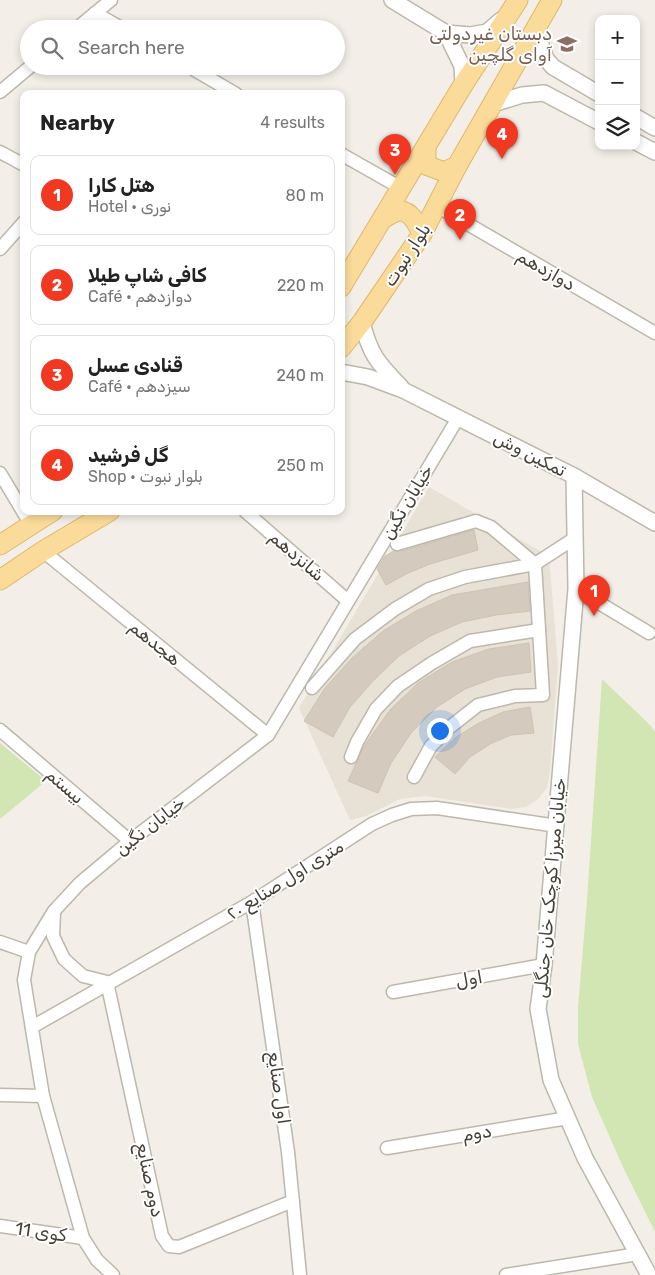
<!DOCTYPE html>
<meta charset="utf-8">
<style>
body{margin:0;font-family:Rubik,Cairo,sans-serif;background:#f2f2f2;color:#222}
.controls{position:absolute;right:15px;top:15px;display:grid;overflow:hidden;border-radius:10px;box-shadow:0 2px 8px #0003}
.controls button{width:45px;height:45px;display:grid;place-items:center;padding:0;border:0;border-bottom:1px solid #e0e0e0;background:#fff;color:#222;font:25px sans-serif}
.you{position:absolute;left:439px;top:730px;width:18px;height:18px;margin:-12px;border:4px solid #fff;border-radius:50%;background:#1a73e8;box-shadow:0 0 0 8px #1a73e833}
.badge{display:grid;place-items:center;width:32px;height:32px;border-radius:50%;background:#f13821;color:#fff;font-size:16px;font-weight:700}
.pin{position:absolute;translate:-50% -41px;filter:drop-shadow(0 1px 2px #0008)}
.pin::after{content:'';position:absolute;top:26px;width:18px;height:15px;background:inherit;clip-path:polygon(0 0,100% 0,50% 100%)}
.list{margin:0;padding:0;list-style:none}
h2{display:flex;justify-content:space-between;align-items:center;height:65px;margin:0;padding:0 20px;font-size:21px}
h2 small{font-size:16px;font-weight:400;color:#767676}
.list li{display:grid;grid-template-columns:32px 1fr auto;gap:15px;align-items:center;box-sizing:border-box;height:80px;margin:0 10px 10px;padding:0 10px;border:1px solid #e0e0e0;border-radius:10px}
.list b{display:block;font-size:19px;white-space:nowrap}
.list p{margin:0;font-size:16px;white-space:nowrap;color:#767676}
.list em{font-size:16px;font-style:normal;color:#767676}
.icon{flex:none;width:28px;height:28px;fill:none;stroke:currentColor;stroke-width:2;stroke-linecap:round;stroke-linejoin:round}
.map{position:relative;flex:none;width:655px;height:1275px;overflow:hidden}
.search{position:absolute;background:#fff;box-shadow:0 2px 8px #0003;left:20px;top:20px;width:325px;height:55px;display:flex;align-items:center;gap:12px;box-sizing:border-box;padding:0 18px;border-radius:28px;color:#767676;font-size:19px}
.panel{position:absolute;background:#fff;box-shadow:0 2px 8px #0003;left:20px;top:90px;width:325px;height:425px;border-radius:10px}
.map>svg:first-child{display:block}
.residential{fill:#e7e1d6}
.green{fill:#d1e6b2}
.building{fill:#d4cbbe;stroke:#cfc2b1}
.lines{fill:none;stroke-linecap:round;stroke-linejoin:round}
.minor-casing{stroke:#beb7ab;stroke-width:15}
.tertiary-casing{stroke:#beb7ab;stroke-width:18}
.primary-casing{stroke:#dfb86a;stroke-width:21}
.minor{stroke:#fff;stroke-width:12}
.tertiary{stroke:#fff;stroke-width:15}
.primary{stroke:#fadb9a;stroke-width:19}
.labels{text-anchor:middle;stroke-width:4;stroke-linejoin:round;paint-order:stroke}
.education-label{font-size:18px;fill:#785e54;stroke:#fff;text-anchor:end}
.street-label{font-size:18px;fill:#464037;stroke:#fff}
</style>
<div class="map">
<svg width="655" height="1275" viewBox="0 0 655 1275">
<rect width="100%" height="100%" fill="#f3efe8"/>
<!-- residential -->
<path class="residential" d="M429,487L549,556L558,665L550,771L547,788L538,799L526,807L512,809L425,796L400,799L366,816L350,820L299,708Z"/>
<!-- green -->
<g class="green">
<path d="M602,679L650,725L655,732V1232L623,1167L592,1097L578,1044V1007L587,900Z"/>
<path d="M0,743L46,781L0,819Z"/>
</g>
<!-- building -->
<g class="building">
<path d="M474,530L478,550L430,564L408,573L386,585L377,569L385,556L394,551L399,552Z"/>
<path d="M528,582L530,611L496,615L462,622L430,636L399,656L374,680L350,707L333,737L304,721L325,688L352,658L383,631L416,611L452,595Z"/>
<path d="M529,643L531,672L497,677L465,689L437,707L411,733L391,763L378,793L348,781L364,746L390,710L418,683L452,662L489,649Z"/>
<path d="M530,707L534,733L511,735L490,744L470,757L455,774L435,757L456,737L479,723L503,712Z"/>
</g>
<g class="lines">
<defs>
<g id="minor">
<path d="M95,13L123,29"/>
<path d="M76,29L111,0"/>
<path d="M188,66L236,94"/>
<path d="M0,92L31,66"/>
<path d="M0,152L24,165"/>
<path d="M341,154L401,188"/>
<path d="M437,206L655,333"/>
<path d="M0,249L24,222"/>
<path d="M0,473L31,525"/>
<path d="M245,511L348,601"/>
<path d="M397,544L476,521L491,527L535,564L575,538"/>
<path d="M43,551L268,735"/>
<path d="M576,589L649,633"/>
<path d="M312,688L355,639L395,609L429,589L465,577L535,564L543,695L515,696L478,705L450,727L431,746L414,777"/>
<path d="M0,730L130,841"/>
<path d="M351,757L357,742L376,709L398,686L432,663L470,641L539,630"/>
<path d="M252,902L288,1152L300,1275"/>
<path d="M54,912L53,936L64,959L83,976L107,982L162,1236L169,1246L179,1247L293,1201"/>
<path d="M0,942L29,952"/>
<path d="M393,992L544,965"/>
<path d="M32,1027L252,902L372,824L392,815L411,809L437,808L557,826"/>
<path d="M0,1095L43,1096"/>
<path d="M387,1148L568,1118"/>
<path d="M0,1226L83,1238"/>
<path d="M113,1275L97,1260L83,1238L43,1096L24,980L29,952L54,911L80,883L130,841L268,735L458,418"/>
<path d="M506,1275L638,1254"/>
</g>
<g id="tertiary">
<path d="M392,0L446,33"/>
<path d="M536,30L546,59L553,67L599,94"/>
<path d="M463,85L462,66L446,33L470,35L487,32L501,20"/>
<path d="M493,104L522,95L544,93L599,122"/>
<path d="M636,117L655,128"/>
<path d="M636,142L655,152"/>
<path d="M362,322C370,355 378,363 401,387"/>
<path d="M341,372L368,377L403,390L574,476L655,523"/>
<path d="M574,476L576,589L544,965L538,1009L551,1080L585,1158L649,1275"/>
</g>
<g id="primary">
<path d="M426,147V165L444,172L457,166"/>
<path d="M384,218C388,216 395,211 400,211C411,211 418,225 422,234"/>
<path d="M341,287L463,85L518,0"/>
<path d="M341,348L362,322L422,234L457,166L552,0"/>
<path d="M0,545L53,511"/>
<path d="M0,580L43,551L110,511"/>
</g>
</defs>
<!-- minor casing -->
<use href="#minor" class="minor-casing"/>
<!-- tertiary casing -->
<use href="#tertiary" class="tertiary-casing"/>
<!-- primary casing -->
<use href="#primary" class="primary-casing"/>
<!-- minor -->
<use href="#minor" class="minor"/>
<!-- tertiary -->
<use href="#tertiary" class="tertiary"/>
<!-- primary -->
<use href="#primary" class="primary"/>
</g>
<!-- icons -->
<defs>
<symbol id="school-bare" viewBox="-9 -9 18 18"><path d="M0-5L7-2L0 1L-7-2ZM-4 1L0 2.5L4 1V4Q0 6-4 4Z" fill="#8d6e63" stroke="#fff" stroke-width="2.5" paint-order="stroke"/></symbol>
</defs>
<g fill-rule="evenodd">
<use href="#school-bare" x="553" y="30" width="28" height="28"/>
</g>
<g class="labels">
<!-- education labels -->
<g class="education-label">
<text x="552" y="40">دبستان غیردولتی<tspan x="552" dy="21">آوای گلچین</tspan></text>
</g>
<!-- street labels -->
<g class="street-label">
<text transform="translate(407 255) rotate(-57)" y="6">بلوار نبوت</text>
<text transform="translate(546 270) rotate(30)" y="6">دوازدهم</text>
<text transform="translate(530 454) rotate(27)" y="6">تمکین وش</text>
<text transform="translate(407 502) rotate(-59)" y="6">خیابان نگین</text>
<text transform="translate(297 556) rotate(41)" y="6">شانزدهم</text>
<text transform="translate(155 643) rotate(39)" y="6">هجدهم</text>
<text transform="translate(65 786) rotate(41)" y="6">بیستم</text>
<text transform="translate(150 826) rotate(-38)" y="6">خیابان نگین</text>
<text transform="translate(285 880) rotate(-32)" y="6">۲۰ متری اول صنایع</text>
<text transform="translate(550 888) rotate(-85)" y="6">خیابان میرزا کوچک خان جنگلی</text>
<text transform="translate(469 979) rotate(-10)" y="6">اول</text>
<text transform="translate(279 1088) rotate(82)" y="6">اول صنایع</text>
<text transform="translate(477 1133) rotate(-9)" y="6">دوم</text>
<text transform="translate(150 1180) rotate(78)" y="6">دوم صنایع</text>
<text transform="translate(41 1232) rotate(8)" y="6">کوی 11</text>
</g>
</g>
</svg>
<div class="controls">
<button>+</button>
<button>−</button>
<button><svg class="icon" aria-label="layers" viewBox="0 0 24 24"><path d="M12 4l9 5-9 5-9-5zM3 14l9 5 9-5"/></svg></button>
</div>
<div class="you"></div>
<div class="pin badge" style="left:594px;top:616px">1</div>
<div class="pin badge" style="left:460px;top:240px">2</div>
<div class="pin badge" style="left:395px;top:175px">3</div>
<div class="pin badge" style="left:502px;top:159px">4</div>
<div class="search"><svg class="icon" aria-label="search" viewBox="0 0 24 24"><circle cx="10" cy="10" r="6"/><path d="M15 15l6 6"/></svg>Search here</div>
<section class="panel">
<h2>Nearby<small>4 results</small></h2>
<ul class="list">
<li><span class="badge">1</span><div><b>هتل کارا</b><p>Hotel · نوری</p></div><em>80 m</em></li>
<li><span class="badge">2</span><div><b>کافی شاپ طیلا</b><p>Café · دوازدهم</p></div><em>220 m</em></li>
<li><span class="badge">3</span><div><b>قنادی عسل</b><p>Café · سیزدهم</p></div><em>240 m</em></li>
<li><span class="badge">4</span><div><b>گل فرشید</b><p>Shop · بلوار نبوت</p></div><em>250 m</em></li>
</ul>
</section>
</div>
